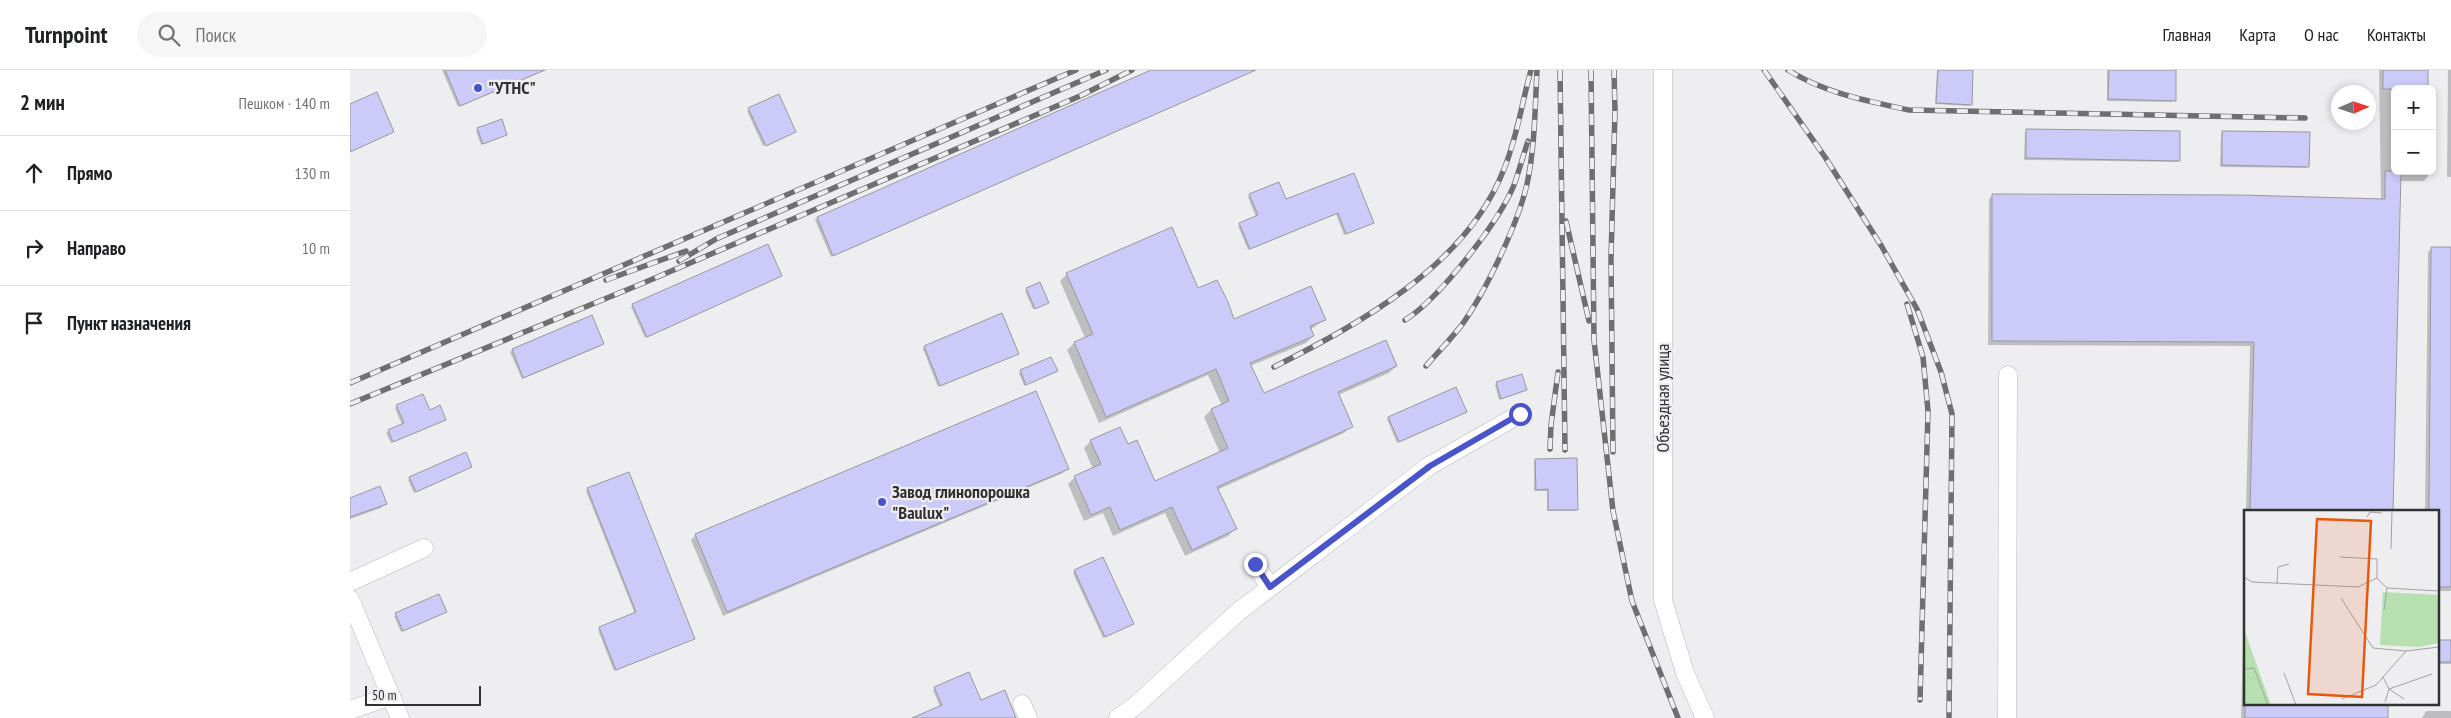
<!DOCTYPE html>
<html lang="ru">
<meta charset="utf-8">
<style>
body{margin:0;font-family:"PT Sans Narrow",sans-serif;background:#f6f6f6;color:#202124}
.controls{position:absolute;right:15px;top:15px;display:grid;overflow:hidden;border-radius:8px;box-shadow:0 2px 8px #0003}
.controls button{width:45px;height:45px;display:grid;place-items:center;padding:0;border:0;border-bottom:1px solid #e0e0e0;background:#fff;color:#202124;font:25px sans-serif}
.compass{position:absolute;left:1981px;top:15px;width:45px;height:45px;border-radius:50%;background:#fff;box-shadow:0 2px 8px #0003;rotate:87deg}
.scale{position:absolute;left:15px;bottom:12px;width:116px;box-sizing:border-box;padding-left:5px;border:2px solid #313132;border-top:0;font-size:14px;line-height:18px;white-space:nowrap;color:#313132;-webkit-text-stroke:4px #eeeef0;paint-order:stroke}
.stop{position:absolute;width:15px;height:15px;margin:-11px;border:4px solid #4954ca;border-radius:50%;background:#fff}
.stop.end{background:#4954ca;border-color:#fff;box-shadow:0 1px 5px #0008}
.list{margin:0;padding:0;list-style:none}
h2{display:flex;justify-content:space-between;align-items:center;height:65px;margin:0;padding:0 20px;font-size:21px}
h2 small{font-size:16px;font-weight:400;color:#757577}
.list li{display:grid;grid-template-columns:32px 1fr auto;gap:15px;align-items:center;box-sizing:border-box;height:75px;padding:0 20px;border-top:1px solid #e0e0e0}
.list b{display:block;font-size:19px;white-space:nowrap}
.list em{font-size:16px;font-style:normal;color:#757577}
.icon{flex:none;width:28px;height:28px;fill:none;stroke:currentColor;stroke-width:2;stroke-linecap:round;stroke-linejoin:round}
.map{position:relative;flex:none;width:2101px;height:648px;overflow:hidden}
header{display:flex;align-items:center;gap:30px;box-sizing:border-box;height:70px;padding:0 25px;background:#fff;border-bottom:1px solid #e0e0e0}
header strong{font-size:24px}
nav{display:flex;gap:28px;margin-inline-start:auto;font-size:18px}
.search{width:350px;height:45px;background:#f6f6f6;display:flex;align-items:center;gap:12px;box-sizing:border-box;padding:0 18px;border-radius:28px;color:#757577;font-size:19px}
main{display:flex}
aside{flex:1;background:#fff}
.map>svg:first-child{display:block}
.shadow{fill:#0003}
.building{fill:#cccaf9;stroke:#99999b}
.lines{fill:none;stroke-linecap:round;stroke-linejoin:round}
.minor-casing{stroke:#b8b8bb;stroke-width:19}
.minor{stroke:#fff;stroke-width:18}
.rail-casing{stroke:#6f6f70;stroke-width:5.5}
.rail{stroke:#eeeef0;stroke-width:4;stroke-dasharray:11;stroke-linecap:butt}
.route{stroke:#4954ca;stroke-width:6}
.poi-dot{fill:#4954ca;stroke:#eeeef0;stroke-width:2}
.labels{text-anchor:middle;stroke-width:4.5;stroke-linejoin:round;paint-order:stroke}
.poi-label{font-size:18px;font-weight:bold;fill:#313132;stroke:#eeeef0;text-anchor:start}
.street-label{font-size:18px;fill:#313132;stroke:#eeeef0}
.inset-road{fill:none;stroke:#a2a2a4;stroke-width:1}
.view{fill:#e8590c;fill-opacity:0.15;stroke:#e8590c;stroke-width:2.5}
.inset-edge{fill:none;stroke:#313132;stroke-width:2.5}
</style>
<header>
<strong>Turnpoint</strong>
<div class="search"><svg class="icon" aria-label="search" viewBox="0 0 24 24"><circle cx="10" cy="10" r="6"/><path d="M15 15l6 6"/></svg>Поиск</div>
<nav><a>Главная</a><a>Карта</a><a>О нас</a><a>Контакты</a></nav>
</header>
<main>
<aside>
<h2>2 мин<small>Пешком · 140 m</small></h2>
<ul class="list">
<li><svg class="icon" aria-label="ahead" viewBox="0 0 24 24"><path d="M12 20V5M6 11l6-6 6 6"/></svg><div><b>Прямо</b></div><em>130 m</em></li>
<li><svg class="icon" aria-label="right" viewBox="0 0 24 24"><path d="M7 20v-9h11M14 6l5 5-5 5"/></svg><div><b>Направо</b></div><em>10 m</em></li>
<li><svg class="icon" aria-label="arrive" viewBox="0 0 24 24"><path d="M6 21V4h12l-3 4 3 4H6"/></svg><div><b>Пункт назначения</b></div></li>
</ul>
</aside>
<div class="map">
<svg width="2101" height="648" viewBox="0 0 2101 648">
<rect width="100%" height="100%" fill="#eeeef0"/>
<!-- shadow -->
<g class="shadow">
<path d="M92,0H196L108,37Z"/>
<path d="M804,0H906L481,187L465,150L467,148Z"/>
<path d="M1587,0H1622L1619,36L1585,34Z"/>
<path d="M1757,0H1825L1824,30L1822,32L1757,31Z"/>
<path d="M2029,0H2076L2045,19V101H2078V106L2074,111H2049L2042,442H1896L1900,276L1638,275L1639,129L1643,125L2031,130Z"/>
<path d="M2098,0H2101V107H2097Z"/>
<path d="M399,39L444,62L413,76L397,41Z"/>
<path d="M128,59L156,65L131,75L126,61Z"/>
<path d="M1677,60L1829,90L1827,92L1674,90L1675,62Z"/>
<path d="M1873,63L1958,96L1956,98L1870,97L1871,65Z"/>
<path d="M1004,105L1023,153L1021,154L994,165L986,144L898,180L888,156L906,147L898,127L900,125L935,131Z"/>
<path d="M2082,178H2101V521H2087V442H2075L2078,182Z"/>
<path d="M717,204L848,220L883,251L974,250L960,260L963,266L956,273L900,296L913,325L1046,296L1039,303L988,325L1001,356L994,363L867,420L885,459L878,466L835,486L815,443L763,466L753,443L734,451L718,414L725,407L743,399L734,378L741,371L804,412L870,383L854,347L861,340L872,336L858,305L749,353L717,280L724,273L735,268L710,211Z"/>
<path d="M430,206L295,268L281,237L283,235Z"/>
<path d="M677,219L695,234L683,239L675,221Z"/>
<path d="M241,247L252,274L251,276L172,309L160,282L162,280Z"/>
<path d="M574,277L665,285L588,317L573,279Z"/>
<path d="M706,301L674,316L669,303L671,302Z"/>
<path d="M1147,314L1176,320L1149,330L1145,315Z"/>
<path d="M47,336L79,341L94,350L41,373L36,363L52,355L45,338Z"/>
<path d="M1114,343L1047,373L1037,349L1039,348Z"/>
<path d="M1186,390L1227,439L1225,441H1197V421H1184V392Z"/>
<path d="M120,397L64,423L58,410L60,408Z"/>
<path d="M717,399L713,403L373,546L341,470L346,465Z"/>
<path d="M238,419L342,570L264,601L248,560L285,544L236,421Z"/>
<path d="M0,429L35,433L31,438L0,449Z"/>
<path d="M725,501L781,555L753,568L723,503Z"/>
<path d="M1895,501V634H2037V648H1891Z"/>
<path d="M93,543L51,562L44,546L46,545Z"/>
<rect x="2087" y="571" width="14" height="23"/>
<path d="M619,604L631,632L665,648H565L590,637L583,620L585,618Z"/>
<path d="M2076,641H2101V648H2072Z"/>
</g>
<!-- building -->
<g class="building">
<path d="M95,0H195L110,36Z"/>
<path d="M801,0H906L483,186L467,147Z"/>
<path d="M1588,0H1623L1622,35L1586,33Z"/>
<path d="M1759,0H1826V31L1758,29Z"/>
<rect x="2033" y="0" width="45" height="19"/>
<path d="M27,22L44,62L0,82V34Z"/>
<path d="M429,24L446,62L416,76L398,38Z"/>
<path d="M152,49L157,65L133,74L127,58Z"/>
<path d="M1676,59L1830,61V91L1676,88Z"/>
<path d="M1872,61L1960,62L1959,97L1872,95Z"/>
<path d="M2035,101H2051L2043,442H1900L1904,272L1642,271V124L1891,125L2035,129Z"/>
<path d="M1004,103L1024,153L996,164L988,143L900,179L889,153L908,145L899,124L929,112L936,129Z"/>
<path d="M822,157L848,218L867,210L878,232L884,249L961,216L976,250L960,256L964,266L900,293L914,323L1036,270L1047,296L988,322L1003,357L867,417L887,459L842,480L822,437L770,460L760,437L741,445L724,406L751,394L740,370L770,357L778,374L787,370L805,411L878,378L861,339L879,331L866,299L756,347L724,272L743,264L716,203Z"/>
<path d="M418,174L432,206L297,267L282,234Z"/>
<path d="M2081,177H2101V517H2087V442H2079Z"/>
<path d="M690,212L699,233L685,239L676,218Z"/>
<path d="M652,243L669,284L590,316L574,276Z"/>
<path d="M242,245L254,274L173,308L162,279Z"/>
<path d="M701,287L708,301L676,315L670,300Z"/>
<path d="M1172,304L1177,320L1151,329L1146,312Z"/>
<path d="M1106,317L1117,342L1049,372L1038,347Z"/>
<path d="M686,321L719,399L377,542L345,464Z"/>
<path d="M73,324L80,340L90,335L96,350L43,372L38,360L54,353L46,335Z"/>
<path d="M116,382L122,397L66,422L59,407Z"/>
<path d="M1227,388L1228,440H1198V419L1186,420L1185,389Z"/>
<path d="M279,402L345,569L266,600L249,557L286,542L237,418Z"/>
<path d="M30,416L37,434L0,447V428Z"/>
<path d="M753,487L784,554L755,567L724,500Z"/>
<path d="M89,524L97,542L53,561L45,543Z"/>
<rect x="2087" y="570" width="14" height="22"/>
<path d="M619,602L631,630L655,620L666,648H562L592,635L584,617Z"/>
<rect x="1895" y="634" width="143" height="14"/>
</g>
<g class="lines">
<defs>
<g id="minor">
<path d="M1313,0V530L1335,603L1355,648"/>
<path d="M905,494L920,517"/>
<path d="M0,512L74,478"/>
<path d="M0,529L50,648"/>
<path d="M672,634L678,648"/>
<path d="M0,640L41,626"/>
<path d="M768,648L784,637L888,542L1024,438L1079,396L1170,344"/>
<path d="M1657,648L1658,305"/>
</g>
</defs>
<!-- minor casing -->
<use href="#minor" class="minor-casing"/>
<!-- minor -->
<use href="#minor" class="minor"/>
<defs>
<g id="rail">
<path d="M1210,0L1215,380"/>
<path d="M1241,0L1244,270L1263,441L1282,531L1328,648"/>
<path d="M1414,0L1475,87L1532,177L1567,239L1591,302L1602,344L1599,648"/>
<path d="M1438,0C1474,23 1518,31 1559,40L1955,48"/>
<path d="M1216,151L1239,251"/>
<path d="M329,191L366,169L756,0"/>
<path d="M256,210L336,181"/>
<path d="M1557,234L1573,287L1578,341L1570,630"/>
<path d="M1055,250C1088,230 1149,152 1164,115C1169,101 1173,86 1178,71"/>
<path d="M1076,296C1087,283 1100,270 1111,256C1135,223 1168,154 1177,114C1185,77 1185,38 1187,0"/>
<path d="M924,297C1011,253 1117,195 1154,99C1167,68 1172,32 1181,0"/>
<path d="M0,313L726,0"/>
<path d="M0,334L291,214L730,26L782,0"/>
<path d="M1200,379L1201,355L1208,302"/>
<path d="M1263,382L1261,188L1265,41L1264,0"/>
</g>
</defs>
<!-- rail casing -->
<use href="#rail" class="rail-casing"/>
<!-- rail -->
<use href="#rail" class="rail"/>
</g>
<g class="lines">
<!-- route -->
<path class="route" d="M905,494L920,517L1080,396L1170,344"/>
</g>
<!-- markers -->
<g class="poi-dot">
<circle cx="128" cy="18" r="5"/>
<circle cx="532" cy="432" r="5"/>
</g>
<g class="labels">
<!-- poi labels -->
<g class="poi-label">
<text x="138" y="24">"УТНС"</text>
<text x="542" y="428">Завод глинопорошка<tspan x="542" dy="21">"Baulux"</tspan></text>
</g>
<!-- street labels -->
<g class="street-label">
<text transform="translate(1313 328) rotate(-90)" y="6">Объездная улица</text>
</g>
</g>
<!-- overview -->
<g transform="translate(1894 440)">
<rect width="195" height="195" fill="#eeeef0"/>
<path d="M139,82L195,85V133L174,137L136,135ZM0,119L27,195H0Z" fill="#b7e0b1"/>
<path class="inset-road" d="M123,7L126,2L138,3M147,39L148,0M96,47L133,49V68M0,67L8,72L114,77L133,68L143,78L195,81M33,73L34,57L45,54M97,88L129,138L162,141L195,137M140,100L143,78M0,159L10,158L24,195M40,163L52,195M139,167L145,179L188,164M98,189L132,175L162,141M141,192L145,179L160,189"/>
<path class="view" d="M73,9L127,11L118,187L64,184Z"/>
<rect width="195" height="195" class="inset-edge"/>
</g>
</svg>
<div class="controls">
<button>+</button>
<button>−</button>
</div>
<svg class="compass" viewBox="-18 -18 36 36"><path d="M0-13l5 13h-10z" fill="#e53935"/><path d="M0 13l5-13h-10z" fill="#757577"/></svg>
<div class="scale">50 m</div>
<div class="stop" style="left:1170px;top:344px"></div>
<div class="stop end" style="left:905px;top:494px"></div>
</div>
</main>
